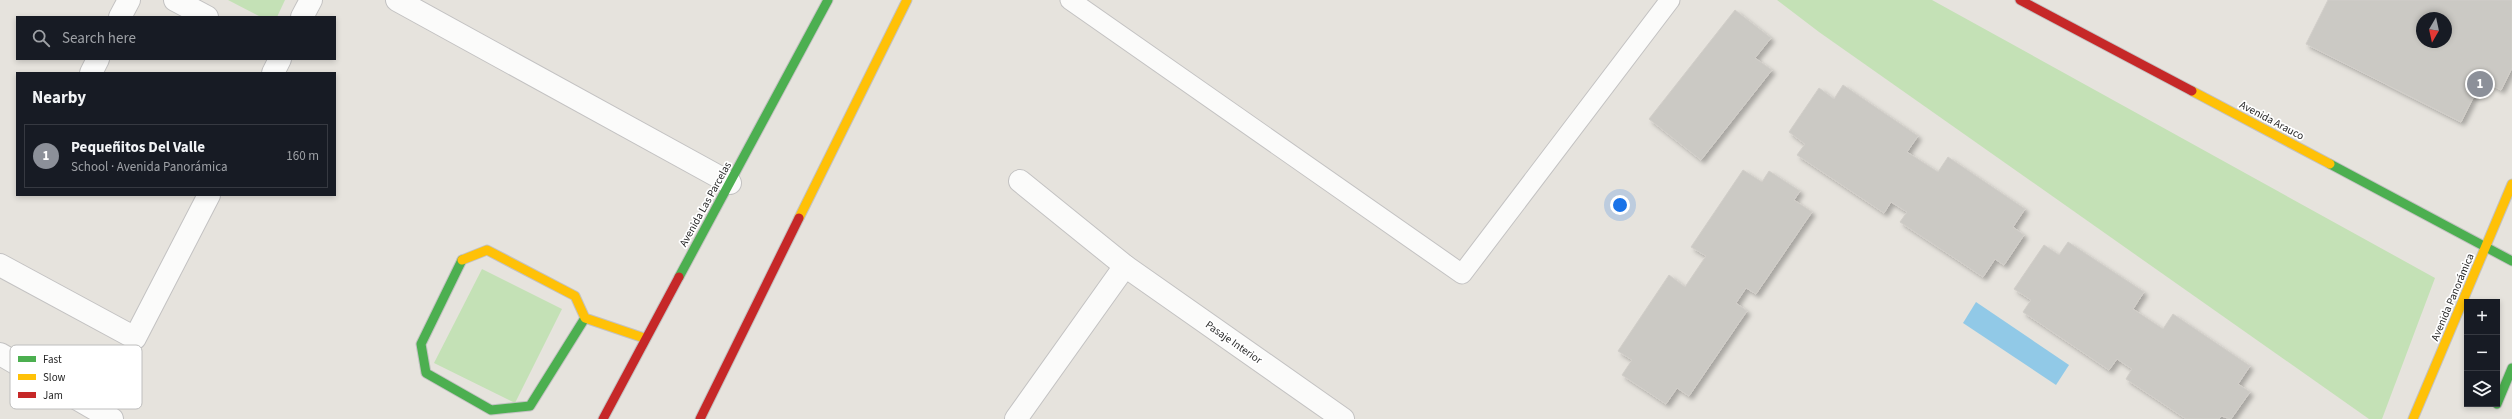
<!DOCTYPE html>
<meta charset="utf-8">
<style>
body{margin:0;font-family:"Source Sans 3",sans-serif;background:#242831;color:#f1f3f6}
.controls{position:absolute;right:12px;bottom:12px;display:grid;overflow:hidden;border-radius:0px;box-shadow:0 2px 6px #0003}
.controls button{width:36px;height:36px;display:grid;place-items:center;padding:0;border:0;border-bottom:1px solid #363941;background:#171b24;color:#f1f3f6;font:20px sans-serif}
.compass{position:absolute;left:2416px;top:12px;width:36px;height:36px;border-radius:50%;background:#171b24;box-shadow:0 2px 6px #0003;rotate:189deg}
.you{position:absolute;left:1620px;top:205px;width:14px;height:14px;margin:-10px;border:3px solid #fff;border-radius:50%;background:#1a73e8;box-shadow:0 0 0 6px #1a73e833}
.badge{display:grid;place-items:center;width:26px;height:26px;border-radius:50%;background:#8c9099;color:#fff;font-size:13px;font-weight:700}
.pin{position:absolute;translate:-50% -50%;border:2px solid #fff;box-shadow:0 1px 4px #0006}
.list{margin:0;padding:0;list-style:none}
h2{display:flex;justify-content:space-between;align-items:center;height:52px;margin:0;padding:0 16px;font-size:17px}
h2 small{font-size:13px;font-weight:400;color:#9ea1a6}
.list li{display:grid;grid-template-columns:26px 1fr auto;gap:12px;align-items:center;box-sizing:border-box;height:64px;margin:0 8px 8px;padding:0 8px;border:1px solid #363941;border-radius:0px}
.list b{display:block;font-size:15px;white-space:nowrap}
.list p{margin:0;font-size:13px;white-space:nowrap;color:#9ea1a6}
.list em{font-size:13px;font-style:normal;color:#9ea1a6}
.icon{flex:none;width:22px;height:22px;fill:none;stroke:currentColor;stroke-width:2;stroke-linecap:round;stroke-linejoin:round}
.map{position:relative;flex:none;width:2512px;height:419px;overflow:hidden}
.search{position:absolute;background:#171b24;box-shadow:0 2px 6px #0003;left:16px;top:16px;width:320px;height:44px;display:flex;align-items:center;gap:10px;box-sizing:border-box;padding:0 14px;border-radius:0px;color:#9ea1a6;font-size:15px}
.panel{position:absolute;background:#171b24;box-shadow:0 2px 6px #0003;left:16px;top:72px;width:320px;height:124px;border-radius:0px}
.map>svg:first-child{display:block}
.green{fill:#c4e1b6}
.water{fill:#91c9e7}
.building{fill:#cbc9c4;stroke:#d1cec9;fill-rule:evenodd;filter:url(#shadow)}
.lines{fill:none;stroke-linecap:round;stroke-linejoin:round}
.lane-casing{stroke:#c3c2c2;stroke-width:21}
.street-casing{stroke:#c3c2c2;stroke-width:24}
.fast-casing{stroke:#c3c2c2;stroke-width:11}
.slow-casing{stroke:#c3c2c2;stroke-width:11}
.jam-casing{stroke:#c3c2c2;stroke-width:11}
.lane{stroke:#fbfbfa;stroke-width:19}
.street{stroke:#fbfbfa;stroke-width:22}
.fast{stroke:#4caf50;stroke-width:9}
.slow{stroke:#ffc107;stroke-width:9}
.jam{stroke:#c62828;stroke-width:9}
.labels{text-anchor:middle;stroke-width:3.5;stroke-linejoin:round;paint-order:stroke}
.street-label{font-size:11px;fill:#272727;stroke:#fff}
.key{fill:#fff;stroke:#bebebe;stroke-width:1}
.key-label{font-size:11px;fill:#272727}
</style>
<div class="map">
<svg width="2512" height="419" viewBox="0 0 2512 419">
<defs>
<filter id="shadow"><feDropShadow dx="3.5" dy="3.5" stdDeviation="2" flood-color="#0004"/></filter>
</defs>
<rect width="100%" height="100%" fill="#e6e3dd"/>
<!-- green -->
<g class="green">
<path d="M228,0H285L277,17H261Z"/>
<path d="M1777,0H1932L2435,278L2382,419H2369L1819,32Z"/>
<path d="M482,269L562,309L515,403L434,363Z"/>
</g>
<!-- water -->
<path class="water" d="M1976,302L2069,365L2056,385L1963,323Z"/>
<!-- building -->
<g class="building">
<path d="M2328,0H2512V68L2501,90L2482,80L2461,122L2306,44ZM2422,18H2446V42H2422Z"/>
<path d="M1735,10L1771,38L1755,58L1772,70L1701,160L1649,119Z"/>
<path d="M1843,85L1918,136L1907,152L1938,172L1948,157L2025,209L2013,227L2024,235L2004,265L1995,259L1983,277L1900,222L1907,212L1891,202L1884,213L1797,155L1805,144L1789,132L1819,88L1834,99Z"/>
<path d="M1743,170L1762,182L1769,171L1800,191L1794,200L1812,212L1756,294L1746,288L1736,303L1747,311L1689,396L1677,388L1666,404L1622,375L1632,360L1618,351L1669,275L1685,287L1706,256L1691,247Z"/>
<path d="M2068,242L2144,292L2133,309L2163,329L2173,314L2250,366L2238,384L2250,392L2231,419L2221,416L2219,419H2186L2126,379L2132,369L2117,359L2109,370L2023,312L2031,300L2014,289L2044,245L2059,255Z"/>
</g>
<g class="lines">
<defs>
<path id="lane" d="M1070,0L1462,274L1670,0"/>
<g id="street">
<path d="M175,0L207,17"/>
<path d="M397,0L730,183"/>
<path d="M120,17L129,0"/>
<path d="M302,17L311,0"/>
<path d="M91,73L98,59"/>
<path d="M273,73L280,59"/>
<path d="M1020,181L1125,266"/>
<path d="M0,265L135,338L209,195"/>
<path d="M0,354L112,419"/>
<path d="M1016,419L1125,266L1343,419"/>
</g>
<g id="fast">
<path d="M2330,164L2512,261"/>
<path d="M462,260L421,344L426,373L491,410L530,406L585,318"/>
<path d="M679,277L828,0"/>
<path d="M2497,404L2512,368"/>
</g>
<g id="slow">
<path d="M2192,91L2330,164"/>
<path d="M799,218L907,0"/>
<path d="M462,260L487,250L575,296L585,318L644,338"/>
<path d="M2413,419L2512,184"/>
</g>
<g id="jam">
<path d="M2020,0L2192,91"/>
<path d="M603,419L679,277"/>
<path d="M700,419L799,218"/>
</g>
</defs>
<!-- lane casing -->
<use href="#lane" class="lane-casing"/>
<!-- street casing -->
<use href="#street" class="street-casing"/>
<!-- fast casing -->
<use href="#fast" class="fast-casing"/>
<!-- slow casing -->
<use href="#slow" class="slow-casing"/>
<!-- jam casing -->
<use href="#jam" class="jam-casing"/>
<!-- lane -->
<use href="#lane" class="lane"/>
<!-- street -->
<use href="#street" class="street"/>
<!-- fast -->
<use href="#fast" class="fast"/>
<!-- slow -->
<use href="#slow" class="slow"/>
<!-- jam -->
<use href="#jam" class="jam"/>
</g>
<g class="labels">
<!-- street labels -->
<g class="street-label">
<text transform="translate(2272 120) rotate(28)" y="4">Avenida Arauco</text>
<text transform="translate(705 204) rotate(-61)" y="4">Avenida Las Parcelas</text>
<text transform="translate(2452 297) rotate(-67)" y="4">Avenida Panorámica</text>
<text transform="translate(1234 342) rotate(35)" y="4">Pasaje Interior</text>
</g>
</g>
<!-- legend -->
<rect x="10" y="345" width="132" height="64" rx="6" class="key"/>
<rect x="18" y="356" width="18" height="6" fill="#4caf50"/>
<rect x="18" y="374" width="18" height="6" fill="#ffc107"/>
<rect x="18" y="392" width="18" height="6" fill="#c62828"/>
<g class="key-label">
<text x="43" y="363">Fast</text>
<text x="43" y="381">Slow</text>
<text x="43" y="399">Jam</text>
</g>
</svg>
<div class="controls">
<button>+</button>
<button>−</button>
<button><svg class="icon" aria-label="layers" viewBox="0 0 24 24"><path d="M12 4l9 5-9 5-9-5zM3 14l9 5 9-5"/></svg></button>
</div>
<svg class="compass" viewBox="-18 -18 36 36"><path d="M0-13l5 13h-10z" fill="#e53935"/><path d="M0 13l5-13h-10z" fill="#9ea1a6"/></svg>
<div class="you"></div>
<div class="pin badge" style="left:2480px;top:84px">1</div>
<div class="search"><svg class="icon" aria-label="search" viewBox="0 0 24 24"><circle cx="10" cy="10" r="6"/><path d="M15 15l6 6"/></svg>Search here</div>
<section class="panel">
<h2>Nearby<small></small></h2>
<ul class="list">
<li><span class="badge">1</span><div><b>Pequeñitos Del Valle</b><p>School · Avenida Panorámica</p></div><em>160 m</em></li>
</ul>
</section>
</div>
